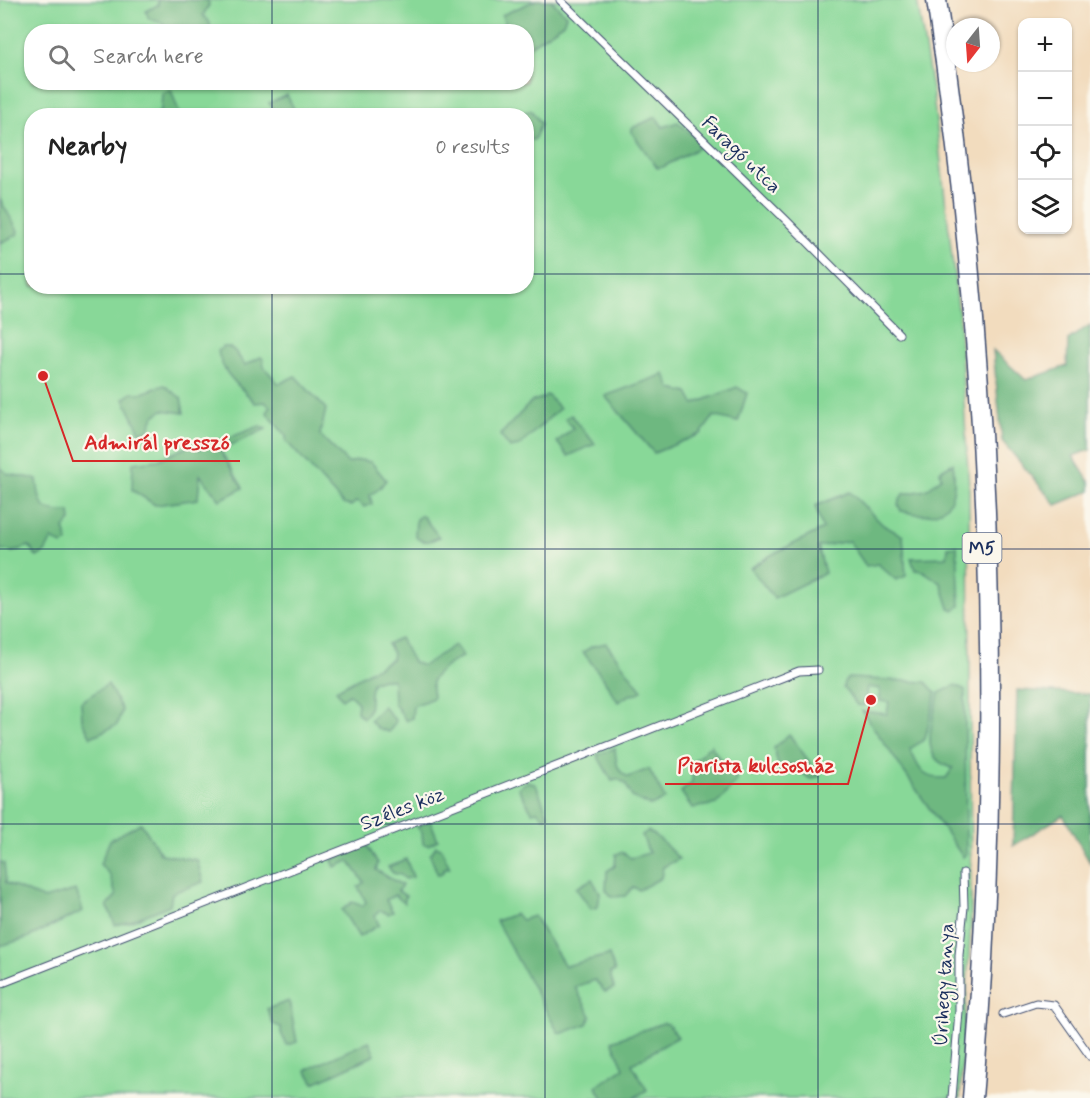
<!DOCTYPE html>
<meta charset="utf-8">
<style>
body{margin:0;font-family:Mynerve,sans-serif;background:#f6f6f6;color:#222}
.controls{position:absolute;right:18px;top:18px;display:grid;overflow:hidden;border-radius:12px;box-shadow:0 2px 4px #0004}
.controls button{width:54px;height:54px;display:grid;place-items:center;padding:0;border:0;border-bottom:2px solid #e0e0e0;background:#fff;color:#222;font:30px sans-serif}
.compass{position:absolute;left:946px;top:18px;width:54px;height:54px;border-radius:50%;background:#fff;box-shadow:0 2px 4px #0004;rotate:197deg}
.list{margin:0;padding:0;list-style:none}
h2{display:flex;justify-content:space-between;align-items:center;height:78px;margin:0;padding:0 24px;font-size:26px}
h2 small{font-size:20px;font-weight:400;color:#767676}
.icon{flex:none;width:33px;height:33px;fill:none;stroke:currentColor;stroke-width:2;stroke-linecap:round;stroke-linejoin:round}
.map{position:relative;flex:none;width:1090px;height:1098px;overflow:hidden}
.search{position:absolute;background:#fff;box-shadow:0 2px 4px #0004;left:24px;top:24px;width:510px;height:66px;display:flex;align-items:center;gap:15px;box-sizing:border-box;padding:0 21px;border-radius:24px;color:#767676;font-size:22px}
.panel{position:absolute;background:#fff;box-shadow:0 2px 4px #0004;left:24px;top:108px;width:510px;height:186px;border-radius:24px}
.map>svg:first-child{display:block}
.green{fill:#88d898;stroke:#52847b;stroke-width:1.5;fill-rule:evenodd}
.forest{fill:#6eb880;stroke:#44746f;stroke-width:1.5}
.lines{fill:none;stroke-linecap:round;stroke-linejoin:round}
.minor-casing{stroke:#3b496c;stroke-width:9}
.highway-casing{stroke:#3b496c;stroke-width:13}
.minor{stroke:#fff;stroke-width:7}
.highway{stroke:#fff;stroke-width:10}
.grid{fill:none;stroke:#1b2f5e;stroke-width:1.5;stroke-opacity:0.55}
.labels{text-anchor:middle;stroke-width:4.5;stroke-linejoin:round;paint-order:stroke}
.shield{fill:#fbf7ec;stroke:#5e6b89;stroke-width:1.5}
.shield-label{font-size:18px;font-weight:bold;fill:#1b2f5e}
.street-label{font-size:20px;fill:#1b2f5e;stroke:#fbf7ec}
.leader{fill:none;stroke:#d62828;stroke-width:2}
.callout-dot{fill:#d62828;stroke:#fbf7ec;stroke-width:2}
.callout-label{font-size:21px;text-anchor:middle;font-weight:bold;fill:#d62828;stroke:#fbf7ec;stroke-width:4.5;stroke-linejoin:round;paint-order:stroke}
</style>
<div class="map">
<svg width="1090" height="1098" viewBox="0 0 1090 1098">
<rect width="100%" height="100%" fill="#fbf7ec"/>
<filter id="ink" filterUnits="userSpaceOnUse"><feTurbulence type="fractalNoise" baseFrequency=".0167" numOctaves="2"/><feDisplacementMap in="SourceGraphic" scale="12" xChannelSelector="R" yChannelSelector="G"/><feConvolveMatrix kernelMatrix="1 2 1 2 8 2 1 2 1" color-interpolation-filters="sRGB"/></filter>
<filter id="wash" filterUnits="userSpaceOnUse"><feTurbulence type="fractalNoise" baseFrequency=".008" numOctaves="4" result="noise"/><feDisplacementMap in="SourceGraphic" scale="24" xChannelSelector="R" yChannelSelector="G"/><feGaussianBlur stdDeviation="1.35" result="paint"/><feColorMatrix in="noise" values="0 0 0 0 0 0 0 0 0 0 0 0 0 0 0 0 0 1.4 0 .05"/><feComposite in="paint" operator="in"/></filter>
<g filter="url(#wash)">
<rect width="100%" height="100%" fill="#f2dcbe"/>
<!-- green -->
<path class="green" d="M0,0H917L933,95L959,316L969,488L971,922L960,1098H0ZM32,32H526V82H32ZM32,116H526V286H32Z"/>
<!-- forest -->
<g class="forest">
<path d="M158,0H208L209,5L203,15L210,23V31H167L163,23L149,19L146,11L158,5Z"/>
<path d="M536,0H551L566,15L563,24L528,47L527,46L526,32L508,31L502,15Z"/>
<path d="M171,90L180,115H156L161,109L162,93Z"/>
<path d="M287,95L297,115H278L269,103Z"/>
<path d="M531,110L541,124L534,140L527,139L526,116L514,115Z"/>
<path d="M656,117L663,127L678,122L697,139L698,148L663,167L657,168L632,133V128Z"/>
<path d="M0,199L18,231L17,235L0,243Z"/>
<path d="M1090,325V450L1073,456L1090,483V491L1056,505L1002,441L993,350L1026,380L1067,366L1068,340Z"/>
<path d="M223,347H229L234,350L245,365L261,357L263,359L264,367L279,384L295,376L326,409L320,435L348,463L360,460L371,462L386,480L379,489L370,495L372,504L364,507L357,501L351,506L343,504L286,441V436L267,413L270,407L265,402L255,403C241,386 222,375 218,351Z"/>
<path d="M665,374L671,389L688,393L694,404L737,387L747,393L738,422L714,416L701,434L654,453L605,396Z"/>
<path d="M164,385L181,398L184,413L163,410L154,416L148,430L140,432L124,399L132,393H142Z"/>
<path d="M547,395L560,408L519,446L510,448L500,435L532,401L544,398Z"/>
<path d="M571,415L595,444L568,456L557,442L573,428L565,419Z"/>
<path d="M260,426L266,429L220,450L243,488L220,500L200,475L198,499L155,505L132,490L133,463L158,460L191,445L199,449Z"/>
<path d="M953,463C956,484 956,510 930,514C921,516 909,512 901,511L898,504L903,494L926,490L941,478L940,471Z"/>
<path d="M0,467L8,474L37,479C40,506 41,513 70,512L71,521L64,528L68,542L62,545L52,539L45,552L37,557L29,546L13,552L0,549Z"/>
<path d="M850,492L883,525L903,536L906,576L896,580L878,564L866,566L849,541L818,547L825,573L774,598L750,568L773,554L823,529L815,506Z"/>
<path d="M422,515L439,537C430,542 421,543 415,536L416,519Z"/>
<path d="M957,546L960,606L954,610L949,608L941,583L923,571L915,570L911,558L947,557L948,547Z"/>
<path d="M400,638L413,662L423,666L454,645L463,656C455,660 433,674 432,682C431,687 433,693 433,698L413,706L412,718L406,721L394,703L393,680L383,679L373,682C366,694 375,708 363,718L357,712L358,703L349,694L342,699L336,690L392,659L393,653L387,644Z"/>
<path d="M606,643L642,690L637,694L629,695L618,702L603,678L583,652L593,646Z"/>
<path d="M848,678L926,682L936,693L925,739L910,749C920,770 921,779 946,778L953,768C916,759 933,720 939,693L956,685L965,690L966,854L963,857L862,711L887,714L889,702L880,701V689L867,687L864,706L857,705L843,687L844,682Z"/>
<path d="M108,684L122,710L117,725L91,737L82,720L81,702Z"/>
<path d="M1017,690L1090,694V863L1063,815L1013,846Z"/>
<path d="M383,706L396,721L389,732L377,728L370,720Z"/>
<path d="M789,734L820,776L810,779L791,764L780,773L774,748Z"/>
<path d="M711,745L719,758L728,763L737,781L717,804L692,808L681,792L692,783L693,762Z"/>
<path d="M615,748C616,761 616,771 628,777L649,769L665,799L651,806L632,797L625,783L618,779L612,781L597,755Z"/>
<path d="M528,781L536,785L548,815L544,817L537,811L532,812L518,788Z"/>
<path d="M430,820L438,840L428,845L423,844L422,832L417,827Z"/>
<path d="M141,823L161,854L197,860L203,882L172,893L170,905L129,922L115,925L107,905L116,896L110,875L100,864L110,840Z"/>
<path d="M648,831L661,840L679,859L663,867L661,878L639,890L633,887L625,896L612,897L606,890L607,871L615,866L616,854L622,852L631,858L649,853L642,835Z"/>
<path d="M366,844L378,863L376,870L402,885L398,891L406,896L404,903L395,895L386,900L393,912L388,914L380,910L375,916L379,925L359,937L342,910L352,902L363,906L366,902L358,887L364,882L349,861L335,867L332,860Z"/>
<path d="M436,846L441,848L450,868H444L443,872L438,875L430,855Z"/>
<path d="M406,859L413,877L405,879L401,875L393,873L388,867Z"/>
<path d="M0,862L4,863L6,883L44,899L76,890L83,911L27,938L0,946Z"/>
<path d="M592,879L600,893L598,907L591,909L576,888Z"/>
<path d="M515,914L522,920L534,916L565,966L609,955L615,971L610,973L614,988L605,992L595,980L575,987L591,1016L587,1024L563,1033L558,1032L496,921Z"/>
<path d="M289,1001L297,1042L287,1045L281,1033V1027L273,1024L267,1009Z"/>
<path d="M663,1023L668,1024L678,1037L632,1064L647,1090L634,1098H603L596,1086L624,1068L612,1041Z"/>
<path d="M369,1041L375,1055L314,1083L306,1070Z"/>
</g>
</g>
<g filter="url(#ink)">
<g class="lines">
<defs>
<g id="minor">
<path d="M560,0L786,220L899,334"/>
<path d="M0,984L799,671L818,670"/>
<path d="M1003,1014L1036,1003L1054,1005L1090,1056"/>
<path d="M952,1098L959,1011V955L964,907L963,873"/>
</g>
<g id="highway">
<path d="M932,0C987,362 1000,733 968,1098"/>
<path d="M941,0C995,363 1009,733 977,1098"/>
</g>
</defs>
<!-- minor casing -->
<use href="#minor" class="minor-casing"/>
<!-- highway casing -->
<use href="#highway" class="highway-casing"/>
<!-- minor -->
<use href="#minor" class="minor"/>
<!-- highway -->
<use href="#highway" class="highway"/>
</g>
</g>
<!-- grid -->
<path class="grid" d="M272,0V32M545,0V1098M818,0V1098M272,82V116M0,274H32M526,274H1090M272,286V1098M0,549H1090M0,824H1090"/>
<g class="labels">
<!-- shield labels -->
<rect class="shield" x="962.5" y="533" width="39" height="30" rx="4.5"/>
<g class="shield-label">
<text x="982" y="554">M5</text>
</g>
<!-- street labels -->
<g class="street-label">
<text transform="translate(742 154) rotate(44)" y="7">Faragó utca</text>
<text transform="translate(402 808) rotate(-21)" y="7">Széles köz</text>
<text transform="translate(943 985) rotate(-87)" y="7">Úrihegy tanya</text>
</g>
</g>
<!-- callouts -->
<path class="leader" d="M43 376L73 461H240M871 700L848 784H665"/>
<g class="callout-dot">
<circle cx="43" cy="376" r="6"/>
<circle cx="871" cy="700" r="6"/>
</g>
<g class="callout-label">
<text x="157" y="449">Admirál presszó</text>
<text x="756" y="772">Piarista kulcsosház</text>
</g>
</svg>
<div class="controls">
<button>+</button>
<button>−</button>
<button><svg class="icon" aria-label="locate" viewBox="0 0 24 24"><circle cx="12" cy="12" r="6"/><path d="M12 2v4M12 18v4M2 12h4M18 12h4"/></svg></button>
<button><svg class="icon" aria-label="layers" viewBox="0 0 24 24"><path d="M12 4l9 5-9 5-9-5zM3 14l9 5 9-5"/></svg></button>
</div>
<svg class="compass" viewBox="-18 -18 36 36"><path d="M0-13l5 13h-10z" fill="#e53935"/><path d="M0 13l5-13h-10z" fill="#767676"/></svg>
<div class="search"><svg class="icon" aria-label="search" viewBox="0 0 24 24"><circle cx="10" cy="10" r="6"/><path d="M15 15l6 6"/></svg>Search here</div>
<section class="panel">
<h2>Nearby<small>0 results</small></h2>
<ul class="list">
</ul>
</section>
</div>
